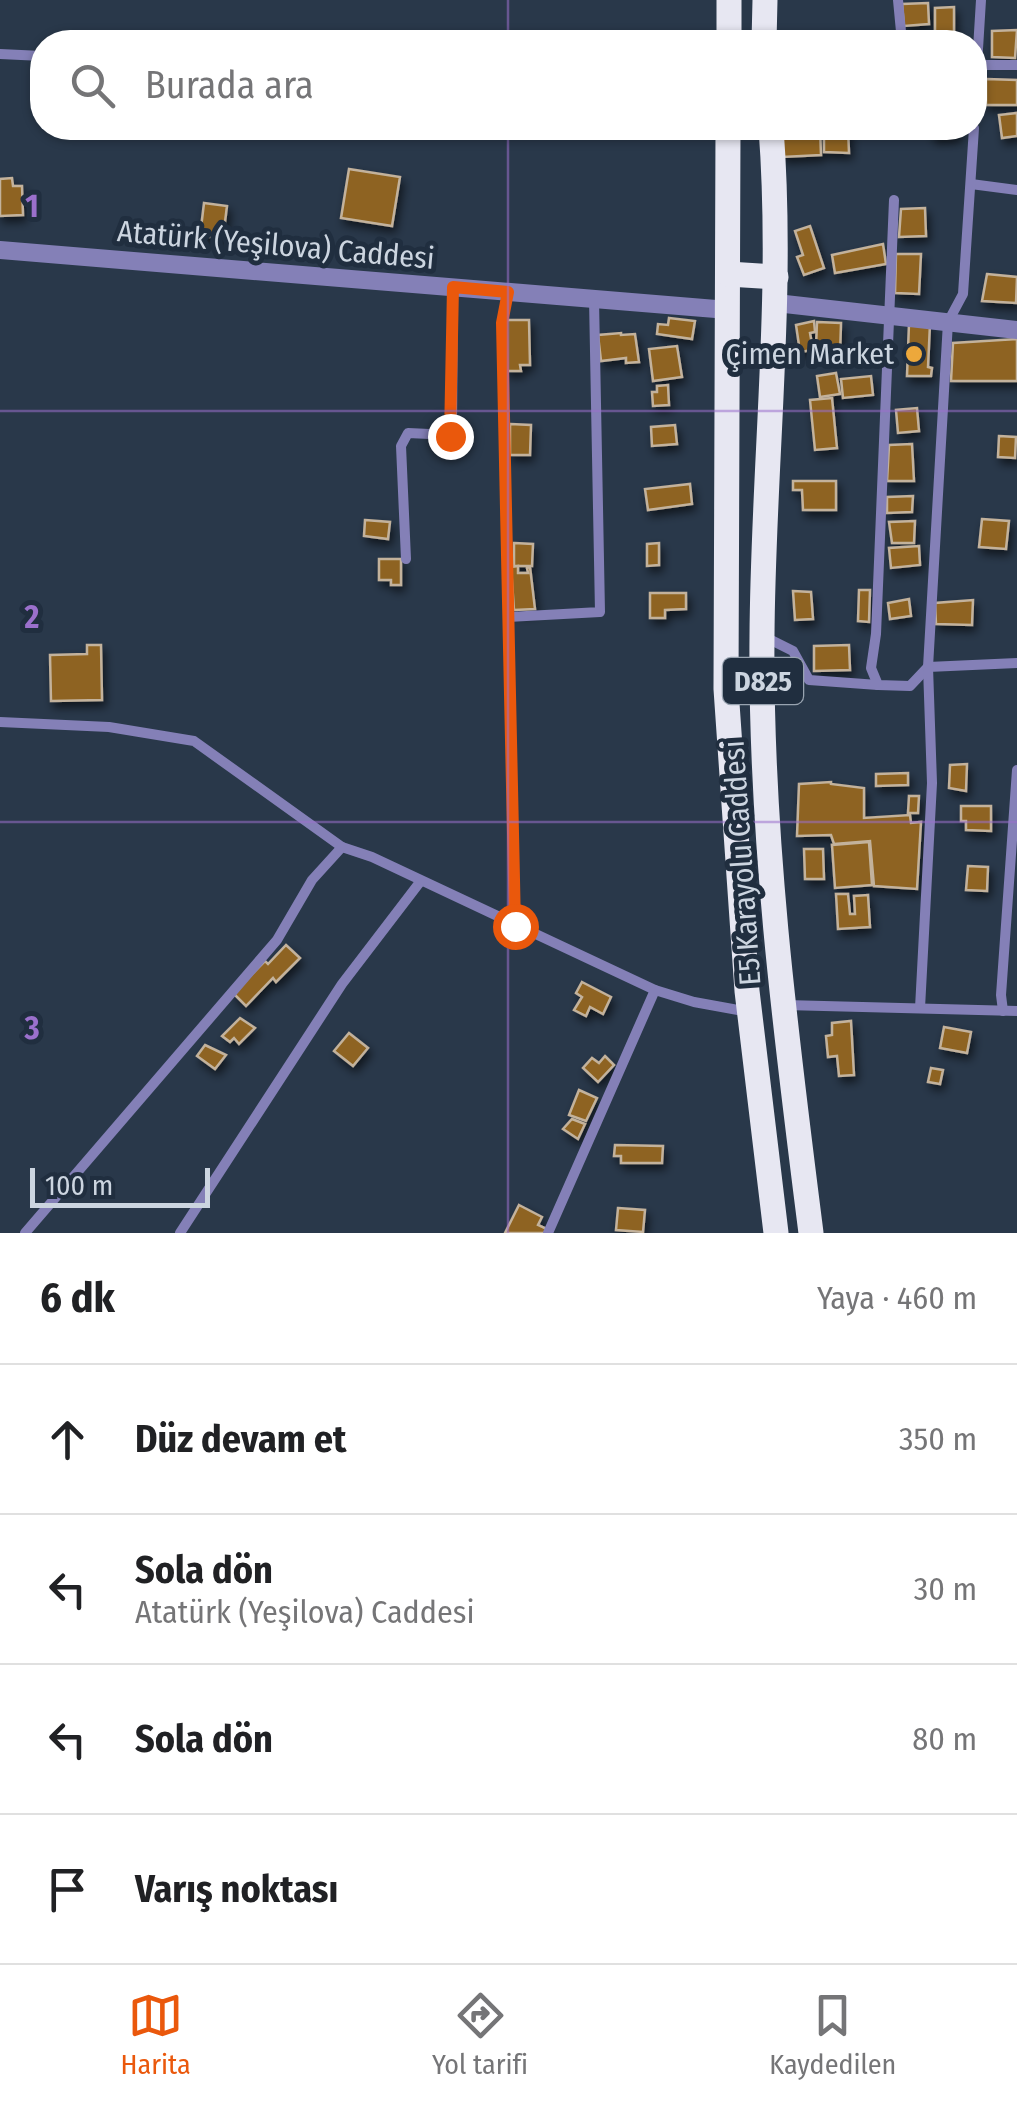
<!DOCTYPE html>
<html lang="tr">
<meta charset="utf-8">
<style>
body{margin:0;font-family:"Fira Sans Condensed",sans-serif;background:#f2f2f2;color:#202124}
.scale{position:absolute;left:30px;bottom:25px;width:180px;box-sizing:border-box;padding-left:10px;border:5px solid #ccd5e0;border-top:0;font-size:28px;line-height:35px;white-space:nowrap;color:#ccd5e0;-webkit-text-stroke:8px #202e3f;paint-order:stroke}
.stop{position:absolute;width:30px;height:30px;margin:-22px;border:8px solid #ea580c;border-radius:50%;background:#fff}
.stop.end{background:#ea580c;border-color:#fff;box-shadow:0 2px 10px #0008}
.list{margin:0;padding:0;list-style:none}
h2{display:flex;justify-content:space-between;align-items:center;height:130px;margin:0;padding:0 40px;font-size:42px}
h2 small{font-size:32px;font-weight:400;color:#757577}
.list li{display:grid;grid-template-columns:65px 1fr auto;gap:30px;align-items:center;box-sizing:border-box;height:150px;padding:0 40px;border-top:2px solid #e0e0e0}
.list b{display:block;font-size:38px;white-space:nowrap}
.list p{margin:0;font-size:32px;white-space:nowrap;color:#757577}
.list em{font-size:32px;font-style:normal;color:#757577}
.icon{flex:none;width:55px;height:55px;fill:none;stroke:currentColor;stroke-width:2;stroke-linecap:round;stroke-linejoin:round}
.map{position:relative;flex:none;width:1017px;height:1233px;overflow:hidden}
.search{position:absolute;background:#fff;box-shadow:0 2px 8px #0004;left:30px;right:30px;top:30px;height:110px;display:flex;align-items:center;gap:25px;box-sizing:border-box;padding:0 35px;border-radius:40px;color:#757577;font-size:38px}
.sheet{height:730px;background:#fff}
nav{display:flex;justify-content:space-around;align-items:center;box-sizing:border-box;height:140px;border-top:2px solid #e0e0e0;background:#fff;font-size:28px;color:#757577}
nav a{display:grid;justify-items:center;gap:5px}
nav .on{color:#ea580c}
.map>svg:first-child{display:block}
.building{fill:#8e6420;stroke:#c3b29c;stroke-width:2.5;filter:url(#shadow)}
.lines{fill:none;stroke-linecap:round;stroke-linejoin:round}
.minor{stroke:#8480b7;stroke-width:10}
.tertiary{stroke:#8480b7;stroke-width:18}
.trunk{stroke:#e7e7f2;stroke-width:25}
.route{stroke:#ea580c;stroke-width:12}
.grid{fill:none;stroke:#9b70cc;stroke-width:2.5;stroke-opacity:0.55}
.poi-dot{fill:#eda83b;stroke:#202e3f;stroke-width:4}
.labels{text-anchor:middle;stroke-width:10;stroke-linejoin:round;paint-order:stroke}
.shield{fill:#202e3f;stroke:#98a3b0;stroke-width:2.5}
.shield-label{font-size:28px;font-weight:bold;fill:#ccd5e0}
.street-label{font-size:30px;fill:#ccd5e0;stroke:#202e3f}
.poi-label{font-size:30px;fill:#ccd5e0;stroke:#202e3f;text-anchor:end}
.grid-label{font-size:32px;text-anchor:middle;font-weight:bold;fill:#9b70cc;stroke:#202e3f;stroke-width:10;stroke-linejoin:round;paint-order:stroke}
</style>
<div class="map">
<svg width="1017" height="1233" viewBox="0 0 1017 1233">
<defs>
<filter id="shadow"><feDropShadow dx="3" dy="5.5" stdDeviation="5" flood-color="#0009"/></filter>
</defs>
<rect width="100%" height="100%" fill="#29384a"/>
<!-- building -->
<g class="building">
<path d="M928,3L929,24L904,26L902,4Z"/>
<path d="M954,7V42H935V8Z"/>
<path d="M1017,30L1015,58L992,57V31Z"/>
<path d="M986,79L1017,80V105H986Z"/>
<path d="M1017,113V136L1002,138L999,115Z"/>
<path d="M781,128H820L821,155L782,157Z"/>
<path d="M824,128H848L849,153L824,152Z"/>
<path d="M932,128H957V136L933,137Z"/>
<path d="M349,169L400,177L392,226L341,218Z"/>
<path d="M12,178L13,186H22L23,215L0,216V179Z"/>
<path d="M204,203L227,206L223,238L200,236Z"/>
<path d="M925,208L926,236L899,237L901,209Z"/>
<path d="M810,226L824,268L804,275L797,257L803,255L795,231Z"/>
<path d="M883,244L886,264L835,273L832,255Z"/>
<path d="M896,254H921L919,294L895,293Z"/>
<path d="M987,274L1017,277L1016,303L982,301Z"/>
<path d="M669,318L695,321L692,339L657,334L658,324L668,325Z"/>
<path d="M505,320H529L530,365H520L521,371H506Z"/>
<path d="M814,321L815,332L810,333L813,350L800,352L796,325Z"/>
<path d="M817,322L841,323L840,356H821V347H816Z"/>
<path d="M909,324H930L928,367L932,368L931,376H907Z"/>
<path d="M621,333V335L635,334L639,362L626,363V358L601,361L598,335Z"/>
<path d="M1017,339V381H951L953,343Z"/>
<path d="M677,346L682,377L653,381L649,349Z"/>
<path d="M836,373L840,394L820,397L817,376Z"/>
<path d="M871,376L873,395L843,398L841,379Z"/>
<path d="M668,385L669,405L653,406L652,392H657V386Z"/>
<path d="M832,398L837,448L815,450L810,400Z"/>
<path d="M917,408L919,431L898,433L896,410Z"/>
<path d="M510,424L531,425L530,455H510Z"/>
<path d="M675,425L677,444L652,446L651,427Z"/>
<path d="M999,436L1016,437L1015,458L998,457Z"/>
<path d="M912,444L914,481H887L889,445Z"/>
<path d="M793,481H836V510H803L802,490H793Z"/>
<path d="M690,484L692,504L648,510L645,489Z"/>
<path d="M913,496L912,512L887,513V497Z"/>
<path d="M982,519L1009,521L1006,549L979,547Z"/>
<path d="M365,520L390,522L388,539L364,536Z"/>
<path d="M915,521L914,543H892L889,522Z"/>
<path d="M514,543L533,544L532,566H514Z"/>
<path d="M659,543V565L647,566V544Z"/>
<path d="M919,546L920,565L891,568L889,548Z"/>
<path d="M379,559H401V585H391V580H379Z"/>
<path d="M518,566V573H528L527,568L530,567L535,609L514,610L511,567Z"/>
<path d="M859,590H870L869,622L858,621Z"/>
<path d="M793,591L811,592L813,619L795,620Z"/>
<path d="M650,593H686V609L665,610V618H650Z"/>
<path d="M909,599L911,616L890,619L888,603Z"/>
<path d="M973,600L972,625L936,624L935,603Z"/>
<path d="M87,645H101L102,700L51,701L50,655L87,654Z"/>
<path d="M849,645L850,670L814,671V646Z"/>
<path d="M967,764L966,791L949,788L950,765Z"/>
<path d="M908,773V785L876,786V774Z"/>
<path d="M831,782V784L864,788V818L910,815L911,823L921,822L917,889L874,886L870,841L834,844L831,835L797,836L799,784Z"/>
<path d="M909,796H919L918,813H908Z"/>
<path d="M961,806H991V831L966,830V821H961Z"/>
<path d="M869,842L872,885L835,888L832,845Z"/>
<path d="M804,849H823L824,879H805Z"/>
<path d="M968,866L988,867L987,891L966,890Z"/>
<path d="M836,894H848L850,914H855L854,896L868,895L870,927L838,929Z"/>
<path d="M286,945L300,958L276,982L273,978L246,1006L233,993L265,961L268,964Z"/>
<path d="M582,982L611,997L603,1014L590,1007L586,1016L574,1010L582,997L576,993Z"/>
<path d="M240,1018L255,1028L239,1044L234,1038L230,1042L222,1036Z"/>
<path d="M851,1021L854,1075L839,1076L837,1056L828,1057L826,1036L832,1035V1023Z"/>
<path d="M944,1027L971,1032L967,1053L940,1048Z"/>
<path d="M349,1033L368,1048L353,1066L334,1051Z"/>
<path d="M205,1045L226,1055L215,1069L197,1056Z"/>
<path d="M605,1056L614,1065L598,1082L583,1068L592,1058L599,1063Z"/>
<path d="M931,1068L943,1070L940,1084L928,1082Z"/>
<path d="M579,1090L597,1098L586,1121L569,1115Z"/>
<path d="M572,1119L585,1124L578,1139L563,1129Z"/>
<path d="M615,1145L663,1146L662,1163H621V1156H614Z"/>
<path d="M519,1205L542,1217L538,1225L547,1229L545,1233H505Z"/>
<path d="M618,1208L645,1210L643,1232L616,1230Z"/>
</g>
<g class="lines">
<!-- minor -->
<g class="minor">
<path d="M898,0L902,42"/>
<path d="M0,54L42,56"/>
<path d="M974,65H1017"/>
<path d="M974,114L981,0"/>
<path d="M971,184L1017,190"/>
<path d="M894,200L876,634L871,668L878,685L910,686L928,667L1017,663"/>
<path d="M508,292L502,323L515,926"/>
<path d="M406,559L401,446L408,433L451,435L452,431L453,287"/>
<path d="M508,617L600,612L594,299"/>
<path d="M765,637L793,651L809,680L878,685"/>
<path d="M0,722L109,727L194,741L342,847L372,857L655,990L694,1002L749,1012"/>
<path d="M785,1005L1017,1011"/>
<path d="M920,1008L932,783L928,667L948,322L963,294L974,128"/>
<path d="M1003,1011L1001,995L1017,770"/>
<path d="M25,1233L277,940L312,880L342,847"/>
<path d="M180,1233L342,984L420,882"/>
<path d="M548,1233L655,990"/>
</g>
<!-- tertiary -->
<g class="tertiary">
<path d="M0,250L728,310"/>
<path d="M776,303L1017,330"/>
</g>
<!-- trunk -->
<g class="trunk">
<path d="M729,42V0"/>
<path d="M764,42L765,0"/>
<path d="M728,128L726,689L747,991L776,1233"/>
<path d="M771,128C784,297 763,466 762,636C760,835 786,1036 811,1233"/>
<path d="M728,274L776,277"/>
</g>
</g>
<g class="lines">
<!-- route -->
<path class="route" d="M450,436L453,287L508,292L502,323L515,926"/>
</g>
<!-- grid -->
<path class="grid" d="M508,0V42M508,128V1233M0,411H1017M0,822H1017"/>
<!-- markers -->
<circle class="poi-dot" cx="914" cy="354" r="10"/>
<g class="labels">
<!-- shield labels -->
<rect class="shield" x="723" y="658" width="80" height="46" rx="8"/>
<g class="shield-label">
<text x="763" y="691">D825</text>
</g>
<!-- street labels -->
<g class="street-label">
<text transform="translate(276 245) rotate(5)" y="10">Atatürk (Yeşilova) Caddesi</text>
<text transform="translate(742 863) rotate(-94)" y="10">E5 Karayolu Caddesi</text>
</g>
<!-- poi labels -->
<g class="poi-label">
<text x="894" y="364">Çimen Market</text>
</g>
</g>
<g class="grid-label">
<text x="32" y="217">1</text>
<text x="32" y="628">2</text>
<text x="32" y="1039">3</text>
</g>
</svg>
<div class="scale">100 m</div>
<div class="stop" style="left:515px;top:926px"></div>
<div class="stop end" style="left:450px;top:436px"></div>
<div class="search"><svg class="icon" aria-label="search" viewBox="0 0 24 24"><circle cx="10" cy="10" r="6"/><path d="M15 15l6 6"/></svg>Burada ara</div>
</div>
<section class="sheet">
<h2>6 dk<small>Yaya · 460 m</small></h2>
<ul class="list">
<li><svg class="icon" aria-label="ahead" viewBox="0 0 24 24"><path d="M12 20V5M6 11l6-6 6 6"/></svg><div><b>Düz devam et</b></div><em>350 m</em></li>
<li><svg class="icon" aria-label="left" viewBox="0 0 24 24"><path d="M17 20v-9H6M10 6l-5 5 5 5"/></svg><div><b>Sola dön</b><p>Atatürk (Yeşilova) Caddesi</p></div><em>30 m</em></li>
<li><svg class="icon" aria-label="left" viewBox="0 0 24 24"><path d="M17 20v-9H6M10 6l-5 5 5 5"/></svg><div><b>Sola dön</b></div><em>80 m</em></li>
<li><svg class="icon" aria-label="arrive" viewBox="0 0 24 24"><path d="M6 21V4h12l-3 4 3 4H6"/></svg><div><b>Varış noktası</b></div></li>
</ul>
</section>
<nav>
<a class="on"><svg class="icon" aria-label="map" viewBox="0 0 24 24"><path d="M3 6l6-2 6 2 6-2v14l-6 2-6-2-6 2zM9 4v14M15 6v14"/></svg>Harita</a>
<a><svg class="icon" aria-label="directions" viewBox="0 0 24 24"><path d="M12 3l9 9-9 9-9-9zM9 14v-3h6M13 9l2 2-2 2"/></svg>Yol tarifi</a>
<a><svg class="icon" aria-label="saved" viewBox="0 0 24 24"><path d="M7 4h10v16l-5-4-5 4z"/></svg>Kaydedilen</a>
</nav>
